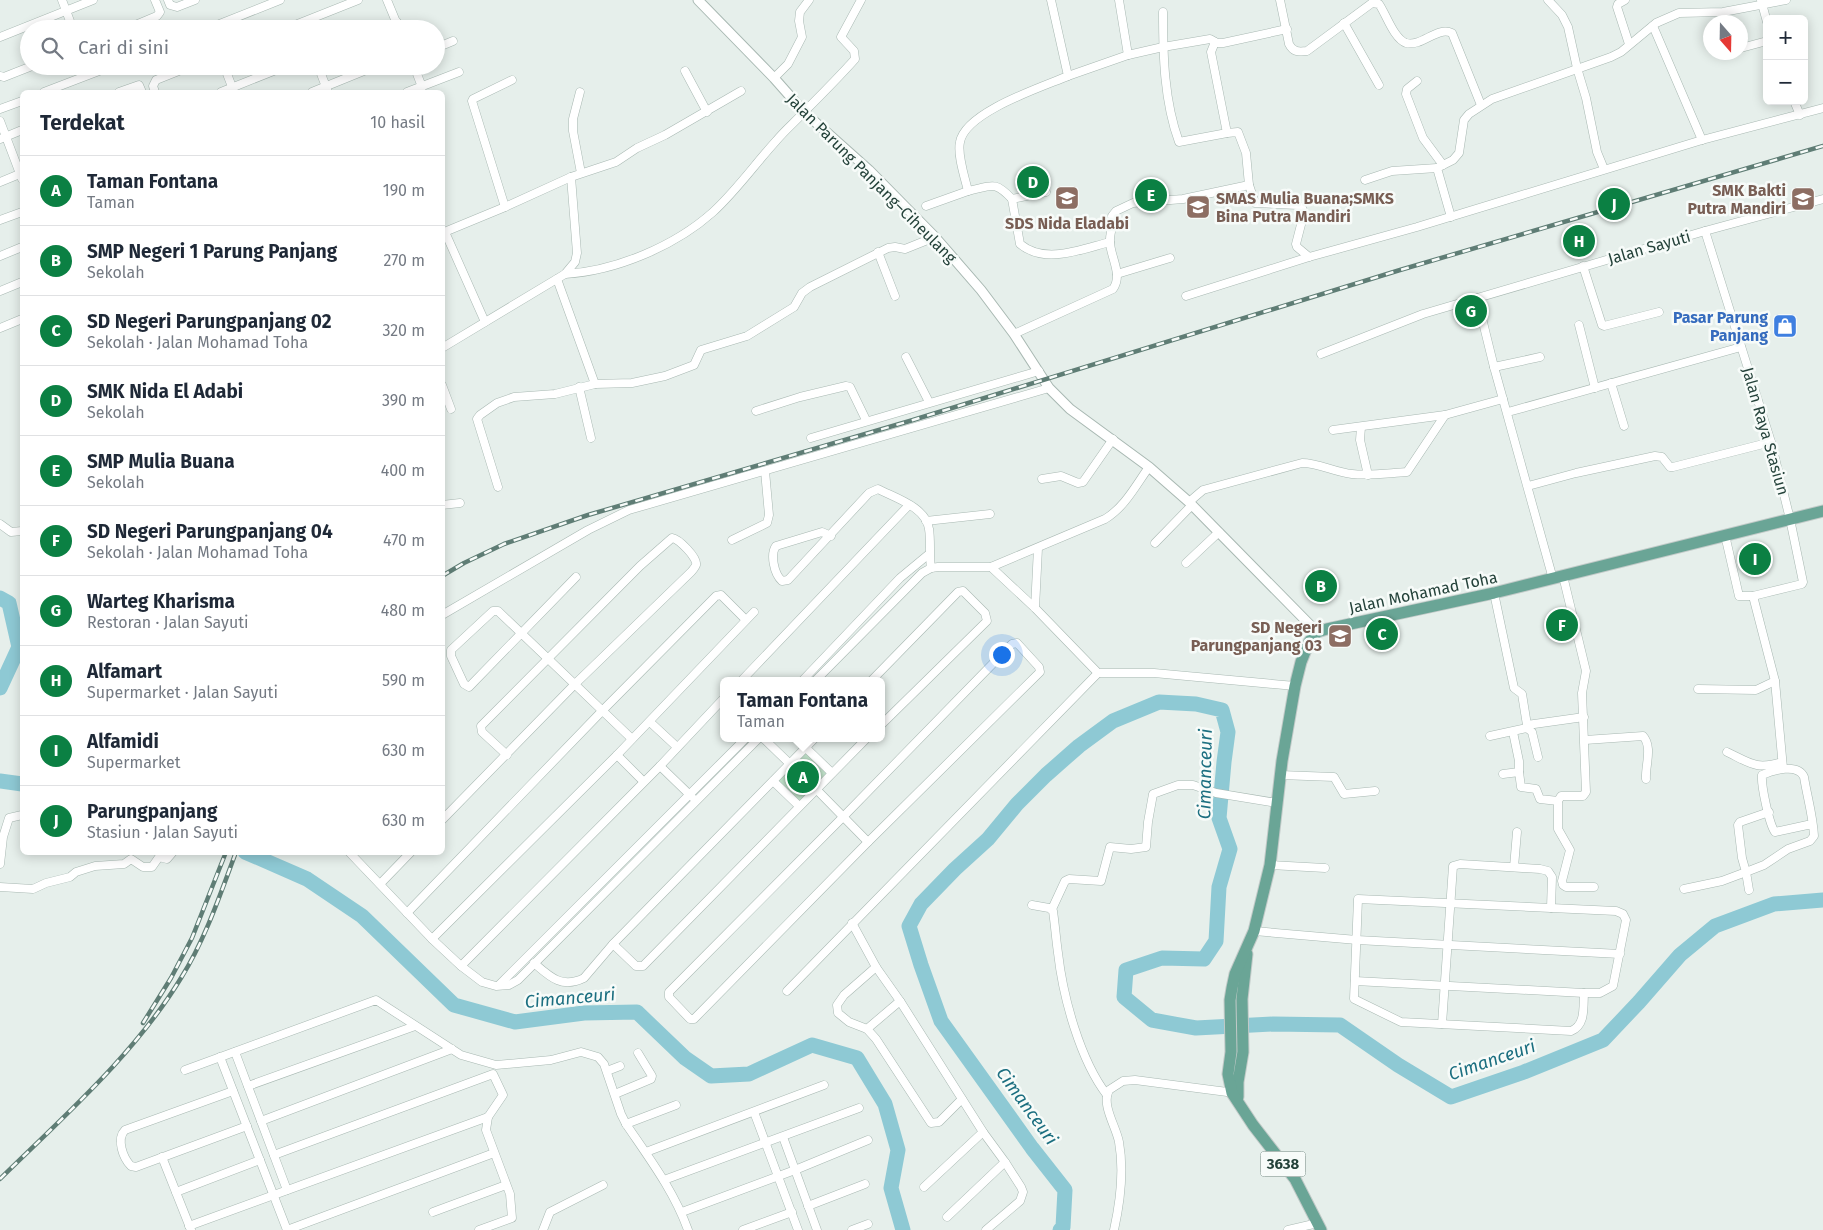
<!DOCTYPE html>
<html lang="id">
<meta charset="utf-8">
<style>
body{margin:0;font-family:"Fira Sans",sans-serif;background:#f2f2f3;color:#1f2937}
.controls{position:absolute;right:15px;top:15px;display:grid;overflow:hidden;border-radius:8px;box-shadow:0 2px 12px #0003}
.controls button{width:45px;height:45px;display:grid;place-items:center;padding:0;border:0;border-bottom:1px solid #e0e1e3;background:#fff;color:#1f2937;font:25px sans-serif}
.compass{position:absolute;left:1703px;top:15px;width:45px;height:45px;border-radius:50%;background:#fff;box-shadow:0 2px 12px #0003;rotate:160deg}
.you{position:absolute;left:1001px;top:654px;width:18px;height:18px;margin:-12px;border:4px solid #fff;border-radius:50%;background:#1a73e8;box-shadow:0 0 0 8px #1a73e833}
.badge{display:grid;place-items:center;width:32px;height:32px;border-radius:50%;background:#0b8043;color:#fff;font-size:16px;font-weight:700}
.pin{position:absolute;translate:-50% -50%;border:2px solid #fff;box-shadow:0 1px 5px #0006}
.popup{position:absolute;left:720px;top:677px;width:165px;height:65px;box-sizing:border-box;display:grid;place-content:center;border-radius:8px;background:#fff;filter:drop-shadow(0 1px 4px #0005);font-size:16px;white-space:nowrap;color:#747a83}
.popup b{font-size:19px;color:#1f2937}
.popup::after{content:'';position:absolute;left:50%;top:100%;margin-left:-10px;border:10px solid transparent;border-top-color:#fff}
.list{margin:0;padding:0;list-style:none}
h2{display:flex;justify-content:space-between;align-items:center;height:65px;margin:0;padding:0 20px;font-size:21px}
h2 small{font-size:16px;font-weight:400;color:#747a83}
.list li{display:grid;grid-template-columns:32px 1fr auto;gap:15px;align-items:center;box-sizing:border-box;height:70px;padding:0 20px;border-top:1px solid #e0e1e3}
.list b{display:block;font-size:19px;white-space:nowrap}
.list p{margin:0;font-size:16px;white-space:nowrap;color:#747a83}
.list em{font-size:16px;font-style:normal;color:#747a83}
.icon{flex:none;width:28px;height:28px;fill:none;stroke:currentColor;stroke-width:2;stroke-linecap:round;stroke-linejoin:round}
.map{position:relative;flex:none;width:1823px;height:1230px;overflow:hidden}
.search{position:absolute;background:#fff;box-shadow:0 2px 12px #0003;left:20px;top:20px;width:425px;height:55px;display:flex;align-items:center;gap:12px;box-sizing:border-box;padding:0 18px;border-radius:28px;color:#747a83;font-size:19px}
.panel{position:absolute;background:#fff;box-shadow:0 2px 12px #0003;left:20px;top:90px;width:425px;height:765px;border-radius:8px}
.map>svg:first-child{display:block}
.green{fill:#bfe0c8}
.lines{fill:none;stroke-linecap:round;stroke-linejoin:round}
.river{stroke:#8ec9d4;stroke-width:15}
.minor-casing{stroke:#a8b8b2;stroke-width:9}
.tertiary-casing{stroke:#a8b8b2;stroke-width:11}
.primary-casing{stroke:#c2cac8;stroke-width:13}
.minor{stroke:#fff;stroke-width:8}
.tertiary{stroke:#fff;stroke-width:9}
.primary{stroke:#6aa596;stroke-width:11}
.rail-casing{stroke:#5f7d75;stroke-width:4.5}
.rail{stroke:#f7fbf9;stroke-width:2.5;stroke-dasharray:8;stroke-linecap:butt}
.labels{text-anchor:middle;stroke-width:5;stroke-linejoin:round;paint-order:stroke}
.shield{fill:#f7fbf9;stroke:#637a73;stroke-width:1}
.shield-label{font-size:15px;font-weight:bold;fill:#24423a}
.street-label{font-size:16px;fill:#24423a;stroke:#f7fbf9}
.education-label{font-size:16px;font-weight:bold;fill:#785e54;stroke:#f7fbf9;text-anchor:end}
.shop-label{font-size:16px;font-weight:bold;fill:#366cbe;stroke:#f7fbf9;text-anchor:end}
.water-label{font-size:18px;font-style:italic;fill:#1c6f80;stroke:#f7fbf9}
</style>
<div class="map">
<svg width="1823" height="1230" viewBox="0 0 1823 1230">
<rect width="100%" height="100%" fill="#e6efeb"/>
<!-- green -->
<path class="green" d="M806,752L828,773L800,803L777,782Z"/>
<g class="lines">
<!-- river -->
<g class="river">
<path d="M0,598L9,603L19,647L0,688"/>
<path d="M0,781L22,784"/>
<path d="M245,852L307,879L362,916L454,1005L515,1022L584,1013L637,1012L685,1058L711,1076L749,1074L812,1045L857,1058L885,1104L898,1150L891,1188L903,1230"/>
<path d="M1060,1230L1063,1227L1065,1190L1032,1148L941,1021L921,965L909,926L921,904L955,869L988,839L1017,804L1046,775L1079,746L1113,721L1159,702L1196,704L1222,710L1228,732L1224,762L1219,818L1230,849L1219,887L1216,941L1204,959L1162,958L1126,970L1124,997L1152,1020L1196,1028L1273,1024L1340,1025L1398,1065L1451,1097L1524,1072L1603,1040L1639,1002L1680,955L1715,926L1774,904L1823,900"/>
</g>
<defs>
<g id="minor">
<path d="M62,0L73,29"/>
<path d="M168,0L170,5L177,7L195,0"/>
<path d="M387,0L399,29"/>
<path d="M1119,0L1128,55"/>
<path d="M1280,0L1289,44C1293,52 1298,52 1307,51L1372,3L1379,4C1386,14 1394,39 1406,43C1422,47 1437,26 1452,33L1481,105"/>
<path d="M1548,0L1562,15L1568,27L1577,68L1586,98L1597,152L1604,169"/>
<path d="M1625,0L1618,4L1617,7L1629,44"/>
<path d="M1761,0L1767,22"/>
<path d="M1163,12C1163,55 1164,101 1179,142L1227,133"/>
<path d="M1344,23L1379,85"/>
<path d="M1653,26L1702,140"/>
<path d="M126,29L157,16L160,12L155,0"/>
<path d="M207,29L280,0"/>
<path d="M285,29L358,0"/>
<path d="M380,29L397,22"/>
<path d="M0,37L93,0"/>
<path d="M1215,42L1211,52L1227,133L1238,132L1246,153L1249,185L1255,203L1298,205L1302,208L1304,213L1296,244L1297,247L1309,257"/>
<path d="M436,48L453,41"/>
<path d="M1741,48L1767,41"/>
<path d="M224,66L234,92"/>
<path d="M318,66L328,92"/>
<path d="M414,66L422,87L421,90"/>
<path d="M685,71L707,112"/>
<path d="M0,76L4,77L32,66"/>
<path d="M1068,76L1128,55L1163,47L1210,39L1217,43H1223L1287,29"/>
<path d="M774,78L788,64L802,37L799,21L800,12L809,0"/>
<path d="M1417,81L1407,89L1406,94L1423,138L1443,165"/>
<path d="M44,92L112,66"/>
<path d="M119,92L139,85L142,92"/>
<path d="M155,92L153,86L156,80L191,66"/>
<path d="M221,92L286,66"/>
<path d="M312,92L376,66"/>
<path d="M407,92L459,72"/>
<path d="M580,92L573,119V131L581,173"/>
<path d="M1794,101L1800,115"/>
<path d="M0,109L22,101"/>
<path d="M0,121L22,179"/>
<path d="M0,139L22,130"/>
<path d="M1365,180L1392,171L1437,168"/>
<path d="M0,182L22,173"/>
<path d="M968,191C992,186 994,180 1012,199L1046,192"/>
<path d="M1012,199L1020,244C1045,265 1082,249 1110,242"/>
<path d="M926,206L968,191C965,178 957,155 960,142C965,112 1042,87 1068,76L1051,0"/>
<path d="M505,207L472,101L473,99L512,80"/>
<path d="M1451,217L1437,168L1453,160L1459,153L1464,120L1469,114L1492,99L1611,57L1621,52L1656,23L1679,13L1723,12L1786,0"/>
<path d="M0,220L22,212"/>
<path d="M1705,231L1771,442L1790,519L1803,582L1802,584L1753,596H1739L1725,535"/>
<path d="M445,232L485,322"/>
<path d="M442,233L505,207L571,177L616,162L637,148L665,135L741,91"/>
<path d="M878,252L895,296"/>
<path d="M0,256L22,247"/>
<path d="M1583,266L1602,325L1604,326L1659,312"/>
<path d="M565,274C616,271 675,246 713,212C736,191 755,164 776,141C785,130 796,121 805,111C822,94 839,77 855,59L854,51L841,37L861,0"/>
<path d="M1117,274L1170,258"/>
<path d="M557,279L595,384"/>
<path d="M0,291L22,282"/>
<path d="M1186,296L1309,257L1417,227L1702,140L1823,108"/>
<path d="M1477,298L1494,367L1553,579"/>
<path d="M1579,325L1595,388"/>
<path d="M0,328L22,319"/>
<path d="M1014,334L1113,289C1123,275 1111,258 1110,243C1109,233 1114,227 1112,216L1116,211L1133,203L1183,199L1249,185"/>
<path d="M442,348L565,274L575,262L577,253L571,177"/>
<path d="M1321,354L1423,314L1705,231L1823,199"/>
<path d="M906,357L929,402"/>
<path d="M1494,367L1540,357"/>
<path d="M1611,383L1624,426"/>
<path d="M442,385L451,409"/>
<path d="M579,387L591,438"/>
<path d="M756,411L800,397L846,386L850,387L866,420"/>
<path d="M1508,412L1741,347"/>
<path d="M1361,427L1360,440L1368,475"/>
<path d="M1333,430L1445,415L1503,399"/>
<path d="M811,438L1039,371"/>
<path d="M1042,479L1061,476L1078,483L1083,482L1113,439"/>
<path d="M1528,486L1576,473L1655,456L1662,457L1670,467H1673L1771,442"/>
<path d="M498,487L477,419L480,415L497,403L514,397L555,394L595,384L632,383L665,376L694,365L701,350L747,336L794,307L802,293L810,287L888,248L895,247L905,249L935,237"/>
<path d="M1189,502L1203,490L1302,463C1319,463 1334,472 1352,474C1370,476 1389,473 1407,472L1445,415"/>
<path d="M442,505L460,503"/>
<path d="M926,521L990,514"/>
<path d="M0,524L11,532L22,531"/>
<path d="M831,536L822,532L776,546C770,554 774,574 782,581L788,580L869,493L878,489C895,498 926,507 929,529C931,541 929,555 931,568"/>
<path d="M732,540L767,523L769,515L765,471"/>
<path d="M1155,543L1192,505"/>
<path d="M1186,563L1219,532"/>
<path d="M991,567L1035,608L1098,673H1154L1295,686"/>
<path d="M1563,576L1586,671L1582,693L1586,792L1583,796H1561L1558,801V829L1570,850L1562,881L1563,885L1566,887H1594"/>
<path d="M576,577L469,687L464,684L451,656V650L493,611H498L632,739"/>
<path d="M1494,593L1514,688L1522,694L1527,725"/>
<path d="M1753,596L1775,681L1783,768"/>
<path d="M1035,608L1038,548"/>
<path d="M442,615L588,530L629,510L1049,388"/>
<path d="M1017,643L1039,667L1040,672L868,842L694,1019H690L669,997V992L843,817L1012,644Z"/>
<path d="M741,681L909,505"/>
<path d="M802,681L900,578L929,554"/>
<path d="M815,681L922,573L931,568L938,567H991L1105,519C1125,507 1136,485 1149,467"/>
<path d="M871,681L958,592L963,591L985,613L987,621L882,724"/>
<path d="M1698,689L1756,690L1775,681"/>
<path d="M650,722L677,747"/>
<path d="M1527,728L1532,732L1538,757"/>
<path d="M1513,732L1519,761V772"/>
<path d="M1490,736L1527,728V725L1584,717"/>
<path d="M763,738L790,764"/>
<path d="M815,738L613,944L636,966H643L867,738"/>
<path d="M1585,740L1643,736C1653,747 1645,766 1646,779"/>
<path d="M806,748L832,773"/>
<path d="M1727,752C1750,763 1756,770 1782,762"/>
<path d="M617,755L643,781"/>
<path d="M660,766L692,797"/>
<path d="M1503,774L1519,772L1521,787L1536,789L1540,799L1558,801"/>
<path d="M1280,775L1334,777L1344,794L1375,791"/>
<path d="M773,781L799,806"/>
<path d="M816,789L868,842"/>
<path d="M442,820L575,684L691,572C692,571 696,566 696,565C698,558 679,539 672,538L640,566L481,726L482,732L507,755"/>
<path d="M349,852L432,939L461,966L482,982L496,986L509,985L518,980L759,738"/>
<path d="M0,864L3,837L9,818L22,815"/>
<path d="M1270,865L1325,868"/>
<path d="M1514,867L1517,832"/>
<path d="M380,884L411,852"/>
<path d="M0,887L33,889L46,883L70,877L76,872L95,866L124,864L131,859L143,867H152L159,857L167,859L173,852"/>
<path d="M1684,889L1722,881L1746,872L1742,858L1738,825L1740,822L1769,812"/>
<path d="M1749,890L1746,872L1764,865L1788,849L1810,841L1814,836C1813,816 1807,796 1804,777C1798,763 1773,770 1762,775C1761,785 1769,824 1775,832L1812,824"/>
<path d="M1358,899L1616,911L1623,914L1626,920L1613,986L1600,993H1584C1583,1007 1586,1025 1571,1031L1401,1022L1354,999Z"/>
<path d="M1032,905L1049,908L1053,911C1055,925 1056,939 1058,953C1063,997 1080,1060 1107,1095"/>
<path d="M1052,909L1065,881L1069,879L1101,881L1110,847L1131,849L1146,847L1148,822L1153,794L1178,785H1193L1216,793L1277,803"/>
<path d="M407,913L602,711L716,596L721,595L746,620"/>
<path d="M852,923L876,967L900,1001L983,1132L1005,1162L1021,1187L1023,1192L1020,1201L986,1230"/>
<path d="M1254,931L1357,940L1620,954"/>
<path d="M432,939L617,755L754,612"/>
<path d="M534,963C550,977 562,989 584,978L613,944"/>
<path d="M461,966L660,766L724,698"/>
<path d="M1355,981L1584,993"/>
<path d="M500,984L746,738"/>
<path d="M787,991L1098,673"/>
<path d="M900,1001L867,1029L876,1039L931,1123L939,1122L962,1099"/>
<path d="M1442,1024L1453,866L1460,864L1540,869L1548,871L1552,877L1551,908"/>
<path d="M867,1029L849,1022L838,1013L837,1005L844,995L876,967"/>
<path d="M235,1052L287,1190"/>
<path d="M220,1057L287,1230"/>
<path d="M185,1070L376,1000L461,1055L496,1065L551,1060L581,1052L598,1057L604,1064L621,1114L626,1124C649,1158 674,1191 688,1230"/>
<path d="M607,1071L620,1066"/>
<path d="M248,1086L415,1026"/>
<path d="M233,1091L125,1130C116,1139 123,1158 131,1166L136,1167L247,1126"/>
<path d="M615,1094L651,1079L652,1076L638,1053"/>
<path d="M754,1112L798,1230"/>
<path d="M261,1121L452,1049"/>
<path d="M626,1124L676,1105"/>
<path d="M783,1137L817,1230"/>
<path d="M646,1152L824,1085"/>
<path d="M162,1157L191,1230"/>
<path d="M664,1180L859,1108"/>
<path d="M924,1187L983,1132"/>
<path d="M176,1192L260,1160"/>
<path d="M808,1206L865,1184"/>
<path d="M433,1212L506,1185"/>
<path d="M682,1212L795,1170L868,1140"/>
<path d="M947,1217L1005,1162"/>
<path d="M189,1226L488,1117L503,1095L493,1074L274,1155"/>
<path d="M287,1230L494,1153"/>
<path d="M479,1230L512,1218L510,1194L486,1130L488,1117"/>
<path d="M543,1230L550,1212L603,1185"/>
<path d="M743,1230L792,1212"/>
<path d="M852,1230L868,1224"/>
<path d="M1114,1230C1120,1203 1124,1170 1119,1142C1116,1126 1101,1105 1109,1090L1123,1081L1135,1080L1235,1093"/>
<path d="M1288,1230L1318,1223"/>
</g>
<path id="tertiary" d="M698,0L774,78L804,112L869,170L935,237L981,290L1014,334L1049,388L1070,409L1149,467L1189,502L1317,632"/>
<g id="primary">
<path d="M1238,1097V1082L1243,1052L1242,999L1247,954"/>
<path d="M1321,1230L1295,1179L1253,1125L1232,1093L1228,1074L1231,1052L1230,1000L1232,988L1235,974L1254,931L1270,865L1282,761L1295,686L1301,662L1309,642L1317,632L1327,629L1494,593L1823,511"/>
</g>
</defs>
<!-- minor casing -->
<use href="#minor" class="minor-casing"/>
<!-- tertiary casing -->
<use href="#tertiary" class="tertiary-casing"/>
<!-- primary casing -->
<use href="#primary" class="primary-casing"/>
<!-- minor -->
<use href="#minor" class="minor"/>
<!-- tertiary -->
<use href="#tertiary" class="tertiary"/>
<!-- primary -->
<use href="#primary" class="primary"/>
<defs>
<g id="rail">
<path d="M442,576L464,563L504,544L588,515L913,420L1400,270L1823,146"/>
<path d="M143,1023L171,978L192,938L226,852"/>
<path d="M0,1179C63,1117 135,1054 181,978C205,940 220,895 236,852"/>
</g>
</defs>
<!-- rail casing -->
<use href="#rail" class="rail-casing"/>
<!-- rail -->
<use href="#rail" class="rail"/>
</g>
<!-- icons -->
<defs>
<symbol id="school-square" viewBox="-11 -11 22 22"><rect x="-9" y="-9" width="18" height="18" rx="4" fill="#8d6e63" stroke="#f7fbf9"/><path d="M0-5L7-2L0 1L-7-2ZM-4 1L0 2.5L4 1V4Q0 6-4 4Z" fill="#fff"/></symbol>
<symbol id="shop-square" viewBox="-11 -11 22 22"><rect x="-9" y="-9" width="18" height="18" rx="4" fill="#3f7fe0" stroke="#f7fbf9"/><path d="M-5-2.5h2.3a2.7 3.5 0 0 1 5.4 0H5L5.5 6h-11ZM-1.5-2.5h3a1.5 2.3 0 0 0-3 0Z" fill="#fff"/></symbol>
</defs>
<g fill-rule="evenodd">
<use href="#school-square" x="1053" y="184" width="28" height="28"/>
<use href="#school-square" x="1789" y="185" width="28" height="28"/>
<use href="#school-square" x="1184" y="193" width="28" height="28"/>
<use href="#shop-square" x="1771" y="312" width="28" height="28"/>
<use href="#school-square" x="1326" y="622" width="28" height="28"/>
</g>
<g class="labels">
<!-- shield labels -->
<rect class="shield" x="1260.5" y="1151.5" width="45" height="25" rx="4"/>
<g class="shield-label">
<text x="1283" y="1169">3638</text>
</g>
<!-- street labels -->
<g class="street-label">
<text transform="translate(872 178) rotate(45)" y="6">Jalan Parung Panjang–Ciheulang</text>
<text transform="translate(1649 247) rotate(-16)" y="6">Jalan Sayuti</text>
<text transform="translate(1766 431) rotate(74)" y="6">Jalan Raya Stasiun</text>
<text transform="translate(1423 592) rotate(-12)" y="6">Jalan Mohamad Toha</text>
</g>
<!-- education labels -->
<g class="education-label">
<text x="1786" y="196">SMK Bakti<tspan x="1786" dy="18">Putra Mandiri</tspan></text>
<text x="1216" y="204" text-anchor="start">SMAS Mulia Buana;SMKS<tspan x="1216" dy="18">Bina Putra Mandiri</tspan></text>
<text x="1067" y="229" text-anchor="middle">SDS Nida Eladabi</text>
<text x="1322" y="633">SD Negeri<tspan x="1322" dy="18">Parungpanjang 03</tspan></text>
</g>
<!-- shop labels -->
<g class="shop-label">
<text x="1768" y="323">Pasar Parung<tspan x="1768" dy="18">Panjang</tspan></text>
</g>
<!-- water labels -->
<g class="water-label">
<text transform="translate(1205 774) rotate(-89)" y="6">Cimanceuri</text>
<text transform="translate(570 998) rotate(-5)" y="6">Cimanceuri</text>
<text transform="translate(1492 1060) rotate(-19)" y="6">Cimanceuri</text>
<text transform="translate(1027 1106) rotate(54)" y="6">Cimanceuri</text>
</g>
</g>
</svg>
<div class="controls">
<button>+</button>
<button>−</button>
</div>
<svg class="compass" viewBox="-18 -18 36 36"><path d="M0-13l5 13h-10z" fill="#e53935"/><path d="M0 13l5-13h-10z" fill="#747a83"/></svg>
<div class="you"></div>
<div class="pin badge" style="left:803px;top:777px">A</div>
<div class="popup"><b>Taman Fontana</b>Taman</div>
<div class="pin badge" style="left:1321px;top:586px">B</div>
<div class="pin badge" style="left:1382px;top:634px">C</div>
<div class="pin badge" style="left:1033px;top:182px">D</div>
<div class="pin badge" style="left:1151px;top:195px">E</div>
<div class="pin badge" style="left:1562px;top:625px">F</div>
<div class="pin badge" style="left:1471px;top:311px">G</div>
<div class="pin badge" style="left:1579px;top:241px">H</div>
<div class="pin badge" style="left:1755px;top:559px">I</div>
<div class="pin badge" style="left:1614px;top:204px">J</div>
<div class="search"><svg class="icon" aria-label="search" viewBox="0 0 24 24"><circle cx="10" cy="10" r="6"/><path d="M15 15l6 6"/></svg>Cari di sini</div>
<section class="panel">
<h2>Terdekat<small>10 hasil</small></h2>
<ul class="list">
<li><span class="badge">A</span><div><b>Taman Fontana</b><p>Taman</p></div><em>190 m</em></li>
<li><span class="badge">B</span><div><b>SMP Negeri 1 Parung Panjang</b><p>Sekolah</p></div><em>270 m</em></li>
<li><span class="badge">C</span><div><b>SD Negeri Parungpanjang 02</b><p>Sekolah · Jalan Mohamad Toha</p></div><em>320 m</em></li>
<li><span class="badge">D</span><div><b>SMK Nida El Adabi</b><p>Sekolah</p></div><em>390 m</em></li>
<li><span class="badge">E</span><div><b>SMP Mulia Buana</b><p>Sekolah</p></div><em>400 m</em></li>
<li><span class="badge">F</span><div><b>SD Negeri Parungpanjang 04</b><p>Sekolah · Jalan Mohamad Toha</p></div><em>470 m</em></li>
<li><span class="badge">G</span><div><b>Warteg Kharisma</b><p>Restoran · Jalan Sayuti</p></div><em>480 m</em></li>
<li><span class="badge">H</span><div><b>Alfamart</b><p>Supermarket · Jalan Sayuti</p></div><em>590 m</em></li>
<li><span class="badge">I</span><div><b>Alfamidi</b><p>Supermarket</p></div><em>630 m</em></li>
<li><span class="badge">J</span><div><b>Parungpanjang</b><p>Stasiun · Jalan Sayuti</p></div><em>630 m</em></li>
</ul>
</section>
</div>
